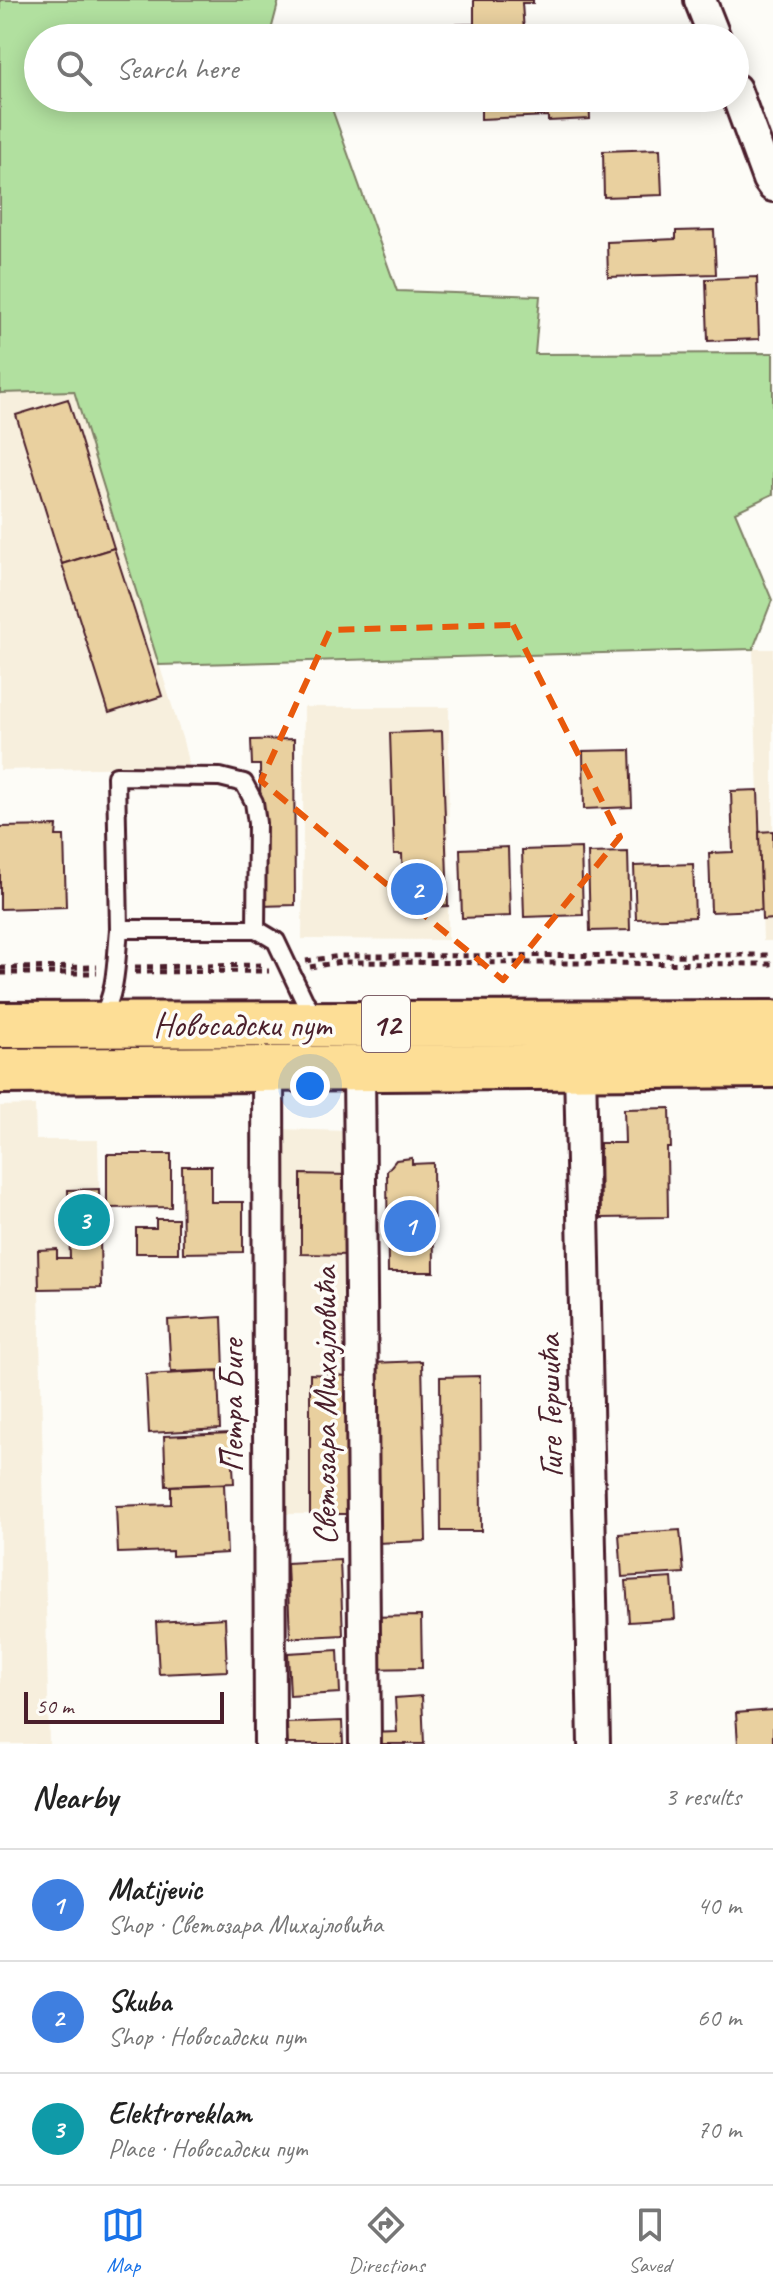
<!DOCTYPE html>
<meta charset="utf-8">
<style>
body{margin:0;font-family:Caveat,sans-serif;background:#f2f2f2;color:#222}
.scale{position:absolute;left:24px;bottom:20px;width:200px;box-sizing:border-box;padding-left:8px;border:4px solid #4a1f2b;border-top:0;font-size:22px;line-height:28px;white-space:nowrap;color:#4a1f2b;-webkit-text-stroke:6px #fdfcf7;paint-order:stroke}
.you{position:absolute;left:310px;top:1086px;width:28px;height:28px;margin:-20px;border:6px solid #fff;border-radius:50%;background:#1a73e8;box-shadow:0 0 0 12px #1a73e833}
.badge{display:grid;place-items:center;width:52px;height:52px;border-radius:50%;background:#1a73e8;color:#fff;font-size:26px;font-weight:700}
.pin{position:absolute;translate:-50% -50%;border:4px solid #fff;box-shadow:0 2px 8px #0006}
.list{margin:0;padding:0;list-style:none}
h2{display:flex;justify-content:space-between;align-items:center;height:104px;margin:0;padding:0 32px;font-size:34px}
h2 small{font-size:26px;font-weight:400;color:#767676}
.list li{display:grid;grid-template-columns:52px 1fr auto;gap:24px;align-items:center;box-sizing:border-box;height:112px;padding:0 32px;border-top:2px solid #e0e0e0}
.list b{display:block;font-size:30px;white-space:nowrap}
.list p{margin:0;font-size:26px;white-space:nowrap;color:#767676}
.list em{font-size:26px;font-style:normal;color:#767676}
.icon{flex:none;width:44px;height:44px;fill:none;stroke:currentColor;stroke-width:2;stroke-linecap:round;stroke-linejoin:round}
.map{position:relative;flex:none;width:773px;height:1744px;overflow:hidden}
.search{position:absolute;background:#fff;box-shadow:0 4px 20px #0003;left:24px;right:24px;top:24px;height:88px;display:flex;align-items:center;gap:20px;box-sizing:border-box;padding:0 28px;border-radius:44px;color:#767676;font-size:30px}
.sheet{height:440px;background:#fff}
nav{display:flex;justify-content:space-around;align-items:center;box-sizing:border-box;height:112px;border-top:2px solid #e0e0e0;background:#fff;font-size:22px;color:#767676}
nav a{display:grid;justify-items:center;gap:4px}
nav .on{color:#1a73e8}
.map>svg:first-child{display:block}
.built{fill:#f7efdd}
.green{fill:#b1e09f;stroke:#7e8065;stroke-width:2}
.building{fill:#e9d09f;stroke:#4a1f2b;stroke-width:2}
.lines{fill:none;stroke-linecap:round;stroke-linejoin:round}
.service-casing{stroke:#4a1f2b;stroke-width:22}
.minor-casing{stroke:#4a1f2b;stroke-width:36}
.primary-casing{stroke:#4a1f2b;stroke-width:50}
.path{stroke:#4a1f2b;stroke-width:5;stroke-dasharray:6 6;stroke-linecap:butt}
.service{stroke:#fdfcf7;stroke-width:16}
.minor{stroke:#fdfcf7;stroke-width:30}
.primary{stroke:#fdde96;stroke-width:44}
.marked{fill:none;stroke:#e8590c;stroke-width:6;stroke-dasharray:16 10;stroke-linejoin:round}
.labels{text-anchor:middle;stroke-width:7;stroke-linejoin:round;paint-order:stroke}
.shield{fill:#fdfcf7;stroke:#806168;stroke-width:2}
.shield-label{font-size:32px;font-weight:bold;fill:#4a1f2b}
.street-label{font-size:34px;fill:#4a1f2b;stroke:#fdfcf7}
</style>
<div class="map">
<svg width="773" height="1744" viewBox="0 0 773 1744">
<rect width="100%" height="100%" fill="#fdfcf7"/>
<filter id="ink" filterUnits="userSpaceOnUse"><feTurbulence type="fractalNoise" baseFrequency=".0125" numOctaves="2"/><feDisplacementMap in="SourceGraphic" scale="16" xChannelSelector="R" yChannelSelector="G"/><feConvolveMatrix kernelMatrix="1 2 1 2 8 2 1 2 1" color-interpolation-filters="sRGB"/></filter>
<g filter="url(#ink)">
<!-- built -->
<g class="built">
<path d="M74,390L183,741L189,766L0,770V393Z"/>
<path d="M753,649H773V941H763Z"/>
<path d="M304,707H449L448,940L302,939Z"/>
<path d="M35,1105L36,1140H98L101,1288L39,1289L49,1744H0V1106Z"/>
<path d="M276,1129L349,1131L351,1514H277Z"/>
</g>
<!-- green -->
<path class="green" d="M0,0H279L269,38H38V98H328L397,291L540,296L535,354L773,353V494L735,512L772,600L753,649L159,665L74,391L0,393Z"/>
<!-- building -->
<g class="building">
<path d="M474,0H533V3H522L524,32L550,31V38H442V25L474,24Z"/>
<path d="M481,98H589L590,119L548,121V116L481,119Z"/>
<path d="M660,149L662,195L604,197L603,151Z"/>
<path d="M714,230L716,274L608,277L607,242L676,239V231Z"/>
<path d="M757,277L759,339L708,341L706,279Z"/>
<path d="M68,399L114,548L62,564L16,415Z"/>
<path d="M114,548L162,696L109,713L62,564Z"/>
<path d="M442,731L448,906L404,908L402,854H394L390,733Z"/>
<path d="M294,739L295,905L261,906L260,765H252L251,740Z"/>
<path d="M630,750L632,807L584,809L583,751Z"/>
<path d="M758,790L762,910L711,912L709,853L733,852L731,791Z"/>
<path d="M57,826L56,836H64L66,907L0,909V827Z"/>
<path d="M773,831V919L762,920L759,832Z"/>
<path d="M508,847L510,916L462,918L460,849Z"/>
<path d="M581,848L583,915L524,917L522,850Z"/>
<path d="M628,852L630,930L590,931L588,853Z"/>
<path d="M693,864L695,917L636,919L634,866Z"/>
<path d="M670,1108L671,1148H667L668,1217L601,1218L600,1143H625L624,1109Z"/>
<path d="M107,1154H171V1207L107,1208Z"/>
<path d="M412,1158V1164L433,1163L434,1272H388L387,1171L396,1160Z"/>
<path d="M182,1166H211V1202H243V1252L183,1253Z"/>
<path d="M301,1174L350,1175V1255L301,1254Z"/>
<path d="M99,1189L101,1288L39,1289L38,1250L57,1249V1258H70L68,1190Z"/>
<path d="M156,1219H178V1253H136V1228H156Z"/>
<path d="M222,1317L224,1370L171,1372L168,1320Z"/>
<path d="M422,1361L426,1541L376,1543L372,1363Z"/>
<path d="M218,1371L220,1429L149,1433L146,1375Z"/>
<path d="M310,1374L350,1376L351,1514H310Z"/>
<path d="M480,1376L481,1531H441L440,1377Z"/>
<path d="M231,1433L234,1483L166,1486L164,1436Z"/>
<path d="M224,1484L227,1553L172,1556V1551L118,1553L116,1506L171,1504V1486Z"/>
<path d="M680,1530L684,1573L622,1577L619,1534Z"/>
<path d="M340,1560L343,1635L290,1638L287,1563Z"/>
<path d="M672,1578L675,1619L629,1622L626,1581Z"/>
<path d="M421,1616L422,1668L365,1669V1617Z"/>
<path d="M225,1618L227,1671L159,1674L156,1622Z"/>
<path d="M338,1650L340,1693L290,1696L288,1653Z"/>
<path d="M422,1696L424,1744H372L371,1733L397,1732L395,1698Z"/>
<path d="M773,1710V1744H738L736,1713Z"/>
<path d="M342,1721L343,1744H288L287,1723Z"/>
</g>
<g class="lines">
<defs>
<g id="service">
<path d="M119,929L116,776L220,777L244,783L254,802L257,823L256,929"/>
<path d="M101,1019C117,992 116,960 119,929H256L276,941L304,1000L319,1020"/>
</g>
<g id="minor">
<path d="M700,0L715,38"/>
<path d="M735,89L768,179L773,186"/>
<path d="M580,1066L594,1744"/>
<path d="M268,1068L270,1744"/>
<path d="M359,1068L365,1744"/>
</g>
<g id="primary">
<path d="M0,1025L773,1023"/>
<path d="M0,1071L773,1065"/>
</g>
</defs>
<!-- service casing -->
<use href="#service" class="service-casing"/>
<!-- minor casing -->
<use href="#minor" class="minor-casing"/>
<!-- primary casing -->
<use href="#primary" class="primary-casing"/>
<!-- path -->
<g class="path">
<path d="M306,961L340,956L773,955"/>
<path d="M135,967L265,965"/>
<path d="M310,967L341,962L773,964"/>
<path d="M0,968L97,967"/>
<path d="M135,972L269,971"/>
<path d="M0,973H97"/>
</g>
<!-- service -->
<use href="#service" class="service"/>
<!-- minor -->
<use href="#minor" class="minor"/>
<!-- primary -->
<use href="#primary" class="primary"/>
</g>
</g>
<!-- marked area -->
<path class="marked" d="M513,625L620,837L503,980L261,781L330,630Z"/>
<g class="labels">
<!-- shield labels -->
<rect class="shield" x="362" y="996" width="48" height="56" rx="6"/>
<g class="shield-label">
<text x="386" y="1035">12</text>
</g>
<!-- street labels -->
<g class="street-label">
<text x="242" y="1036">Новосадски пут</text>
<text transform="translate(231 1406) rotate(-90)" y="12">Петра Биге</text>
<text transform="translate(324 1406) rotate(-90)" y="12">Светозара Михајловића</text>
<text transform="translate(549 1406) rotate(-91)" y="12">Гиге Гершића</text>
</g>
</g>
</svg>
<div class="scale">50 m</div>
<div class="you"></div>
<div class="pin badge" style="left:410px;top:1226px;background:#3f7fe0">1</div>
<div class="pin badge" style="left:417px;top:889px;background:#3f7fe0">2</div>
<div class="pin badge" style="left:84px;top:1220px;background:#0f9aa8">3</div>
<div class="search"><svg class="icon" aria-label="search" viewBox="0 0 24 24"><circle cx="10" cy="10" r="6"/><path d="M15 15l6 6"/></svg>Search here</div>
</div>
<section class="sheet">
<h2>Nearby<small>3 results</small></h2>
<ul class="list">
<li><span class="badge" style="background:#3f7fe0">1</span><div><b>Matijevic</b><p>Shop · Светозара Михајловића</p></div><em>40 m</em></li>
<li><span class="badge" style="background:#3f7fe0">2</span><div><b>Skuba</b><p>Shop · Новосадски пут</p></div><em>60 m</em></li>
<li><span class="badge" style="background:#0f9aa8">3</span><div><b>Elektroreklam</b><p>Place · Новосадски пут</p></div><em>70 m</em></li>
</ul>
</section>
<nav>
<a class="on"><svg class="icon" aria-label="map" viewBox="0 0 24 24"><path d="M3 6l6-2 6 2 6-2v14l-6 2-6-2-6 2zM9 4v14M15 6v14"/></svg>Map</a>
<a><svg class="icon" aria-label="directions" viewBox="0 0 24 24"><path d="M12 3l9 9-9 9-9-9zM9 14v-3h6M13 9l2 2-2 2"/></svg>Directions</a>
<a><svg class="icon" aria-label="saved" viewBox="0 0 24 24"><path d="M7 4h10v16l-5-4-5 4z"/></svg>Saved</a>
</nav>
